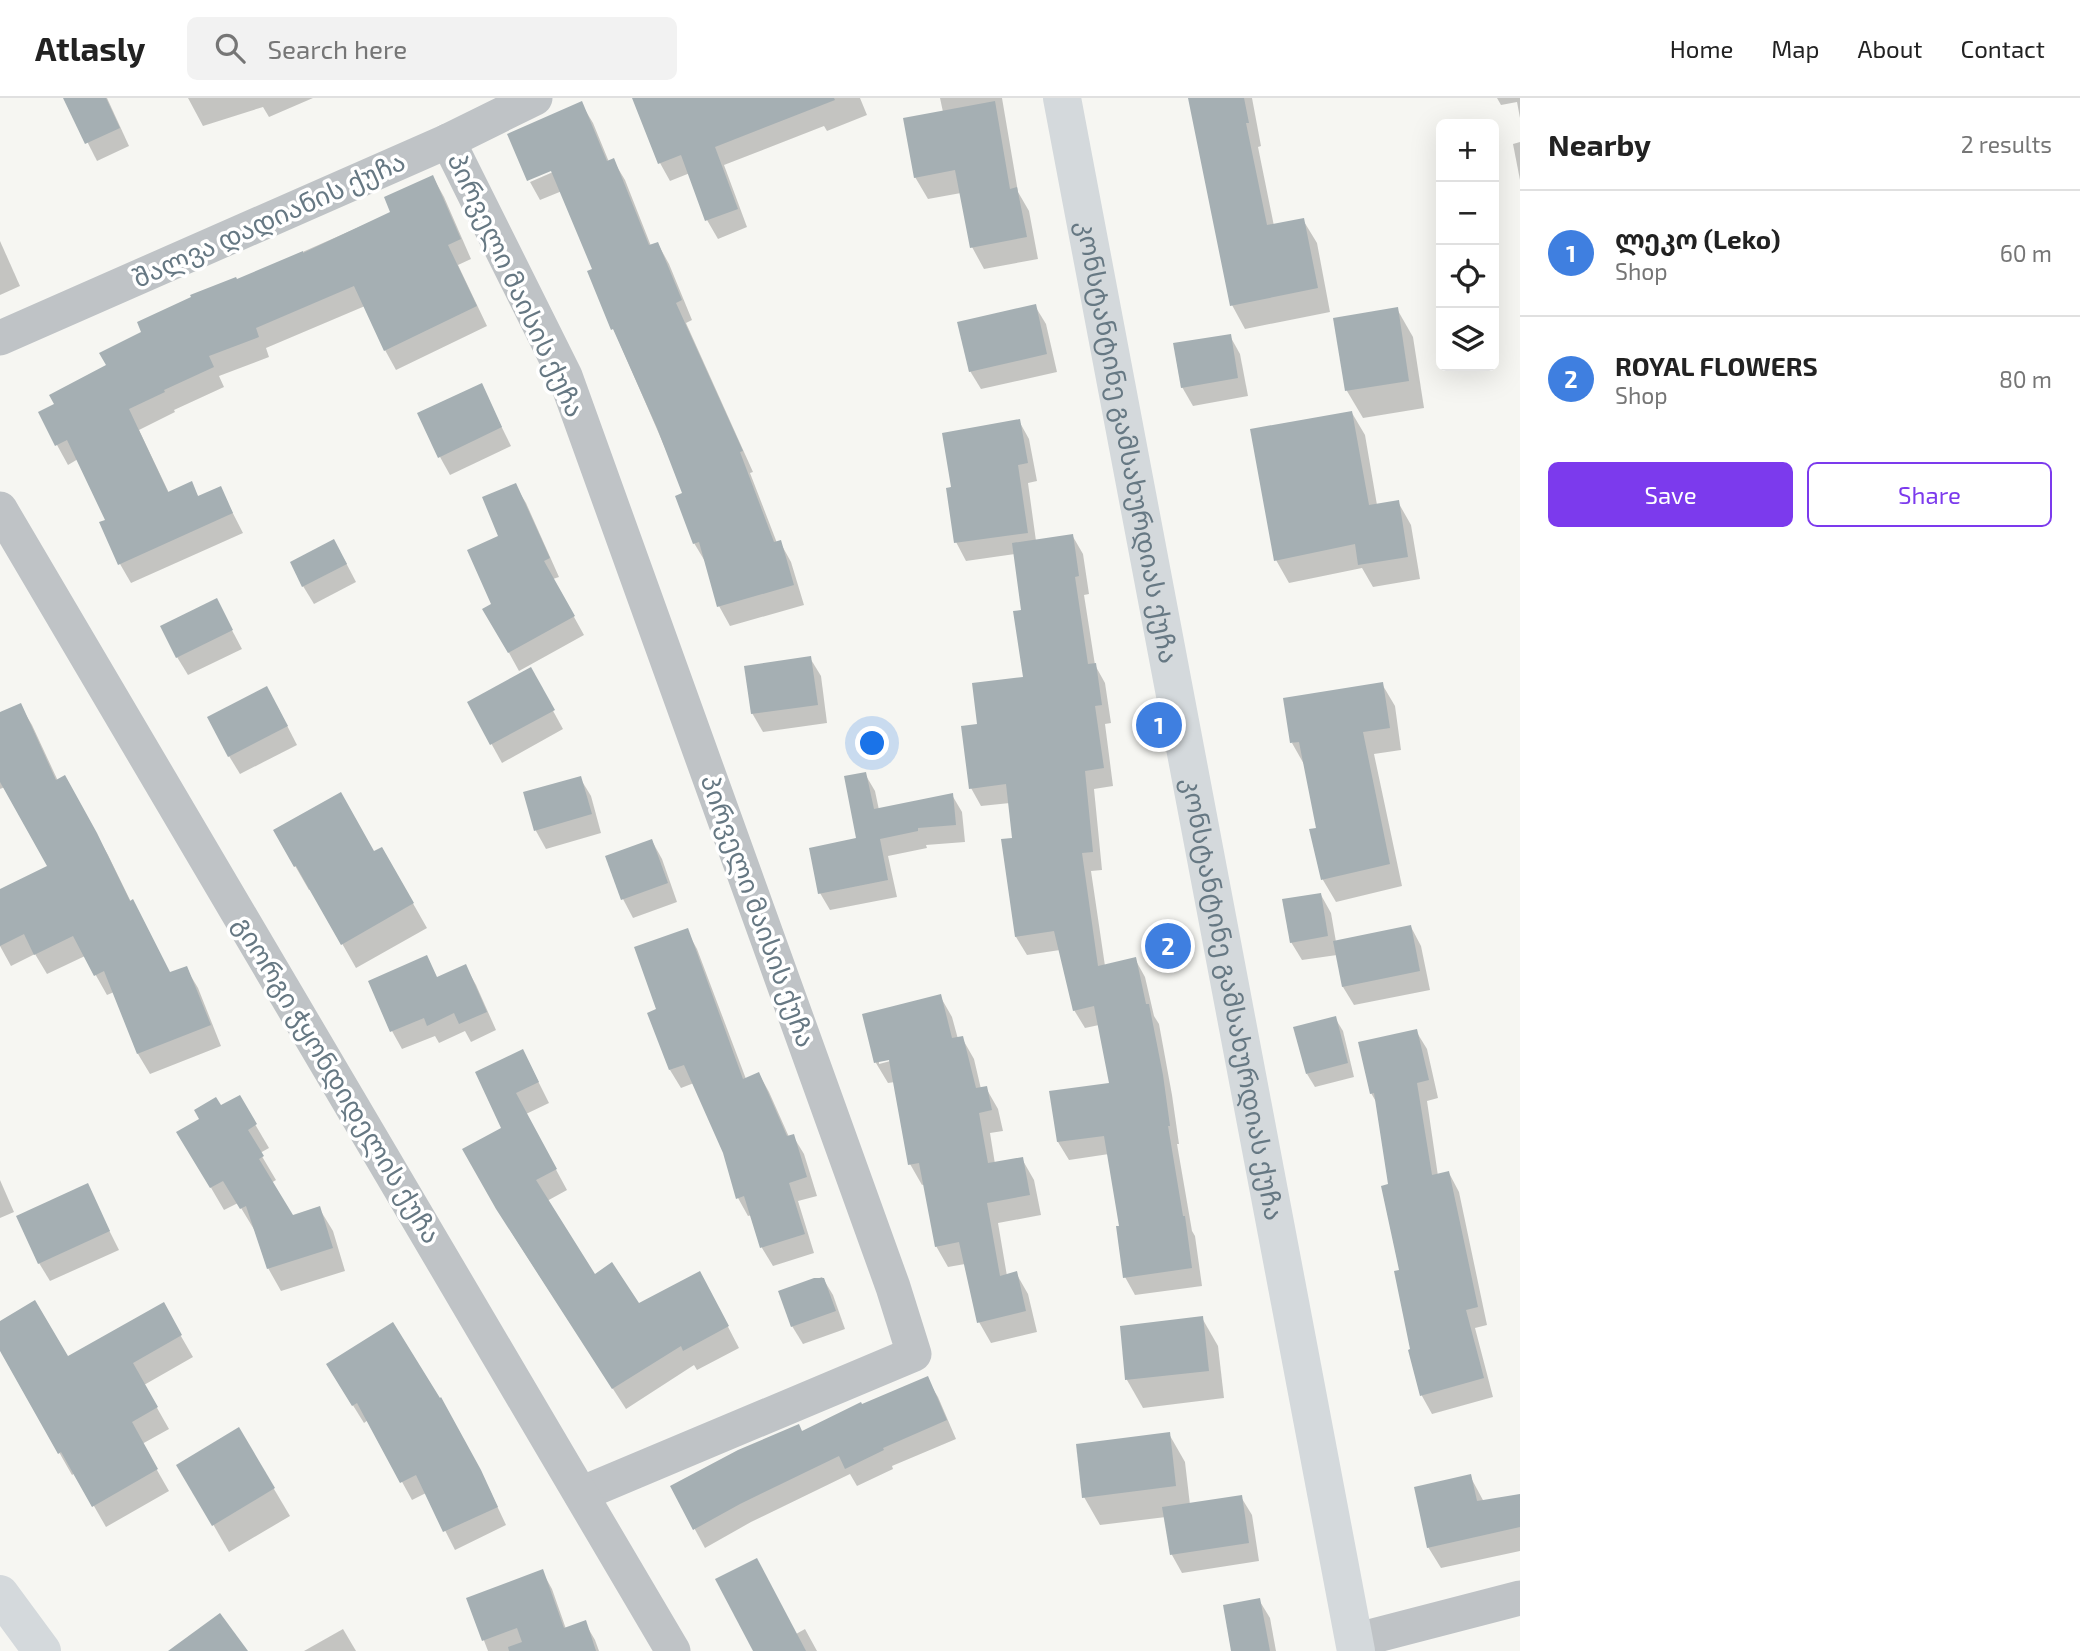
<!DOCTYPE html>
<meta charset="utf-8">
<style>
body{margin:0;font-family:"Exo 2","Noto Sans Georgian",sans-serif;background:#f2f2f2;color:#222}
.controls{position:absolute;right:21px;top:21px;display:grid;overflow:hidden;border-radius:10px;box-shadow:0 7px 28px #0002}
.controls button{width:63px;height:63px;display:grid;place-items:center;padding:0;border:0;border-bottom:2px solid #e0e0e0;background:#fff;color:#222;font:35px sans-serif}
.you{position:absolute;left:873px;top:646px;width:24px;height:24px;margin:-18px;border:5px solid #fff;border-radius:50%;background:#1a73e8;box-shadow:0 0 0 10px #1a73e833}
.badge{display:grid;place-items:center;width:46px;height:46px;border-radius:50%;background:#7c3aed;color:#fff;font-size:23px;font-weight:700}
.pin{position:absolute;translate:-50% -50%;border:4px solid #fff;box-shadow:0 2px 7px #0006}
.list{margin:0;padding:0;list-style:none}
h2{display:flex;justify-content:space-between;align-items:center;height:91px;margin:0;padding:0 28px;font-size:30px}
h2 small{font-size:23px;font-weight:400;color:#767676}
.list li{display:grid;grid-template-columns:46px 1fr auto;gap:21px;align-items:center;box-sizing:border-box;height:126px;padding:0 28px;border-top:2px solid #e0e0e0}
.list b{display:block;font-size:26px;white-space:nowrap}
.list p{margin:0;font-size:23px;white-space:nowrap;color:#767676}
.list em{font-size:23px;font-style:normal;color:#767676}
.actions{display:flex;gap:14px;padding:21px 28px}
.actions a{flex:1;padding:16px 0;border:2px solid #7c3aed;border-radius:10px;text-align:center;font-size:24px;color:#7c3aed}
.actions .main{background:#7c3aed;color:#fff}
.icon{flex:none;width:38px;height:38px;fill:none;stroke:currentColor;stroke-width:2;stroke-linecap:round;stroke-linejoin:round}
.map{position:relative;flex:none;width:1520px;height:1553px;overflow:hidden}
header{display:flex;align-items:center;gap:42px;box-sizing:border-box;height:98px;padding:0 35px;background:#fff;border-bottom:2px solid #e0e0e0}
header strong{font-size:33px}
nav{display:flex;gap:38px;margin-inline-start:auto;font-size:24px}
.search{width:490px;height:63px;background:#f2f2f2;display:flex;align-items:center;gap:18px;box-sizing:border-box;padding:0 24px;border-radius:10px;color:#767676;font-size:26px}
main{display:flex}
aside{flex:1;background:#fff}
.map>svg:first-child{display:block}
.shadow{fill:#0003;fill-rule:evenodd}
.building{fill:#a5afb3}
.lines{fill:none;stroke-linecap:round;stroke-linejoin:round}
.minor{stroke:#bfc3c6;stroke-width:35}
.major{stroke:#d4d9dc;stroke-width:38}
.labels{text-anchor:middle;stroke-width:7;stroke-linejoin:round;paint-order:stroke}
.street-label{font-size:26px;fill:#667883;stroke:#fff}
</style>
<header>
<strong>Atlasly</strong>
<div class="search"><svg class="icon" aria-label="search" viewBox="0 0 24 24"><circle cx="10" cy="10" r="6"/><path d="M15 15l6 6"/></svg>Search here</div>
<nav><a>Home</a><a>Map</a><a>About</a><a>Contact</a></nav>
</header>
<main>
<div class="map">
<svg width="1520" height="1553" viewBox="0 0 1520 1553">
<rect width="100%" height="100%" fill="#f6f6f2"/>
<!-- shadow -->
<g class="shadow">
<path d="M65,0H107L129,48L97,63Z"/>
<path d="M188,0H313L269,19L263,9L203,28Z"/>
<path d="M634,0H860L867,17L827,33L824,28L724,67L747,129L718,141L707,122L690,75L670,83L660,65Z"/>
<path d="M940,0H1002L1018,94L1029,113L1038,161L984,171L972,149L961,95L928,101L915,79L943,14Z"/>
<path d="M1190,0H1252L1261,48L1258,49L1274,128L1303,122L1317,145L1330,214L1245,231L1232,207Z"/>
<path d="M1497,0H1520V20L1517,4L1501,7Z"/>
<path d="M581,5L593,25L609,64L613,62L625,82L651,148L658,146L669,166L692,222L686,225L753,374L750,375L777,445L780,444L791,464L804,507L730,528L719,508L706,465L694,445L685,396L589,174L594,172L562,93L540,102L530,84L560,71Z"/>
<path d="M1520,44V82L1513,46Z"/>
<path d="M433,79L444,99L471,161L458,167L487,228L396,272L385,252L365,208L266,250L269,259L219,278L224,289L174,312L175,314L139,332L169,395L191,386L199,400L220,390L243,435L131,485L120,466L107,423L78,361L68,367L57,347L56,307L108,268L237,183L393,114Z"/>
<path d="M0,143L20,188L0,197Z"/>
<path d="M1035,208L1046,226L1057,274L981,291L970,273Z"/>
<path d="M1397,211L1413,239L1424,310L1363,320L1347,293L1335,221Z"/>
<path d="M1230,238L1240,256L1248,298L1193,308L1182,289Z"/>
<path d="M481,287L511,348L450,377L440,359Z"/>
<path d="M1352,315L1365,337L1377,407L1398,404L1411,427L1420,481L1373,489L1362,470L1289,485L1276,462Z"/>
<path d="M1019,323L1029,341L1037,383L1028,385L1036,443L1072,437L1083,456L1089,496L1084,497L1095,567L1105,585L1111,625L1105,626L1113,688L1094,691L1102,772L1091,773L1105,868L1135,861L1145,879L1154,918L1159,926L1172,997L1179,1046H1177L1192,1133L1195,1138L1202,1188L1135,1197L1125,1179L1121,1129L1109,1056L1069,1062L1058,1044L1051,995L1111,986L1099,927L1085,930L1074,912L1060,852L1027,857L1016,839L1014,741L1010,705L981,708L971,690L979,627L1025,580L1023,513L1015,456L966,463L956,444L954,391Z"/>
<path d="M515,387L526,405L559,479L553,481L584,537L519,573L485,511L494,507L501,439Z"/>
<path d="M344,461L356,484L314,506L303,488Z"/>
<path d="M226,521L242,551L188,577L177,559Z"/>
<path d="M810,560L821,578L827,625L763,634L752,615Z"/>
<path d="M530,571L563,631L502,665L469,605Z"/>
<path d="M1382,586L1395,608L1401,652L1374,656L1402,788L1336,804L1323,782L1311,732L1318,731L1305,668L1292,645Z"/>
<path d="M20,607L32,627L58,683L64,680L108,757L131,804L170,876L186,870L198,890L221,948L150,976L138,956L114,894L107,897L85,858L47,876L35,856L11,868L0,848V793L50,769L5,689L0,691V616Z"/>
<path d="M277,608L297,647L240,676L229,658Z"/>
<path d="M865,676L875,693L879,712L952,697L962,714L965,744L926,747L927,750L888,758L897,799L830,812L820,795L858,742Z"/>
<path d="M580,680L591,698L601,735L546,751L536,733L525,696Z"/>
<path d="M275,733L374,755L382,751L427,830L356,870L311,791L309,792Z"/>
<path d="M652,743L662,761L677,804L633,820L623,801L608,759Z"/>
<path d="M1321,797L1331,815L1336,844L1411,829L1421,848L1430,892L1354,907L1343,889L1337,857L1302,862L1291,844Z"/>
<path d="M687,833L697,851L746,981L759,976L769,994L789,1039L793,1038L804,1056L817,1098L798,1103L814,1155L773,1168L762,1150L752,1117L748,1118L738,1100L724,1054L694,985L681,990L670,972L658,912Z"/>
<path d="M466,869L476,887L496,932L471,944L465,933L439,945L435,938L402,951L392,933L438,881Z"/>
<path d="M940,898L952,919L958,941L962,940L974,961L981,991L986,990L998,1011L1003,1033L990,1035L995,1066L1022,1061L1034,1082L1041,1117L998,1125L1007,1178L1016,1175L1028,1196L1037,1234L991,1245L979,1224L965,1166L948,1169L936,1148L925,1086L922,1087L910,1066L895,984L888,985L876,965L864,918ZM898,961L879,966V962Z"/>
<path d="M1335,920L1343,933L1354,979L1315,989L1307,976Z"/>
<path d="M1416,933L1427,951L1438,1000L1427,1003L1438,1078L1449,1075L1459,1094L1487,1227L1475,1230L1493,1299L1432,1316L1422,1298L1410,1253L1412,1252L1390,1088L1378,1007L1371,995Z"/>
<path d="M523,953L549,1005L526,1016L567,1092L547,1103L594,1178L638,1207L711,1196L739,1250L697,1272L694,1267L626,1311L510,1132L503,1031Z"/>
<path d="M239,999L269,1050L260,1055L276,1082L271,1085L292,1119L319,1110L333,1133L345,1173L281,1193L268,1170L255,1133L238,1105L224,1112L179,1035Z"/>
<path d="M0,1082L14,1114L0,1120Z"/>
<path d="M87,1088L119,1152L50,1183L39,1165Z"/>
<path d="M822,1179L833,1197L845,1231L803,1246L792,1228L780,1195Z"/>
<path d="M163,1207L193,1259L144,1287L169,1331L142,1346L169,1393L106,1429L75,1375L72,1377L0,1250V1225L68,1260Z"/>
<path d="M1202,1220L1218,1248L1224,1300L1143,1310L1127,1282L1121,1229Z"/>
<path d="M927,1281L938,1299L956,1341L892,1368L893,1371L857,1388L850,1376L751,1424L705,1450L672,1389Z"/>
<path d="M339,1285L490,1393L506,1427L455,1452L426,1395L412,1402L368,1322L364,1325Z"/>
<path d="M239,1332L290,1418L229,1454L179,1367Z"/>
<path d="M1169,1336L1185,1364L1190,1407L1241,1399L1252,1417L1259,1463L1182,1475L1172,1457L1166,1419L1100,1427L1084,1399Z"/>
<path d="M1470,1378L1484,1404L1520,1398V1453L1441,1470L1428,1449Z"/>
<path d="M542,1473L552,1491L566,1531L585,1525L595,1542L599,1553H488L468,1501Z"/>
<path d="M1259,1502L1270,1520L1276,1553H1233Z"/>
<path d="M343,1531L356,1553H304Z"/>
<path d="M805,1531L817,1553H755L796,1536Z"/>
</g>
<!-- building -->
<g class="building">
<path d="M63,0H106L120,30L85,46Z"/>
<path d="M632,0H834L835,2L715,49L738,111L705,123L681,57L658,66Z"/>
<path d="M1188,0H1244L1249,25H1246L1267,127L1304,120L1318,190L1230,208Z"/>
<path d="M582,3L607,63L614,60L649,147L658,144L682,202L676,205L743,353L740,354L774,444L781,442L794,487L717,509L699,444L693,446L675,398L682,395L657,330L613,231L611,232L587,173L592,171L551,73L527,83L507,36Z"/>
<path d="M995,3L1010,91L1017,89L1027,139L970,150L955,72L914,80L903,20Z"/>
<path d="M433,77L461,141L448,147L477,208L384,253L354,188L256,230L259,239L209,258L214,269L164,292L165,294L129,311L168,394L192,383L198,398L221,388L233,415L118,467L99,424L105,422L67,342L55,348L38,314L54,306L49,297L106,267L99,255L141,234L137,224L191,199L190,197L236,179L237,181L303,153V155L390,114L384,99Z"/>
<path d="M1036,206L1047,256L969,274L957,224Z"/>
<path d="M1398,209L1409,283L1345,293L1333,220Z"/>
<path d="M1231,236L1238,280L1181,290L1173,245Z"/>
<path d="M482,285L502,329L438,360L417,315Z"/>
<path d="M1352,313L1369,407L1399,402L1408,459L1358,467L1355,446L1274,463L1250,331Z"/>
<path d="M1020,321L1028,365L1018,367L1028,435L954,445L946,390L951,389L942,335Z"/>
<path d="M516,385L550,460L544,463L575,518L508,555L482,511L491,506L467,452L498,438L482,399Z"/>
<path d="M1073,436L1079,478L1075,479L1088,566L1096,565L1102,607L1095,608L1104,670L1085,673L1093,754L1082,755L1098,868L1136,859L1146,906H1149L1163,977L1170,1028H1168L1183,1118H1185L1192,1170L1123,1180L1116,1128H1119L1104,1038L1057,1044L1049,993L1109,985L1094,908L1073,913L1054,833L1015,839L1001,741L1012,740L1006,686L969,691L961,628L977,626L972,585L1023,579L1013,513L1021,512L1012,445Z"/>
<path d="M334,441L347,466L302,489L290,464Z"/>
<path d="M217,500L233,532L176,560L160,528Z"/>
<path d="M811,558L818,607L751,616L744,568Z"/>
<path d="M531,569L555,612L490,647L467,604Z"/>
<path d="M1383,584L1390,630L1363,634L1390,766L1321,782L1309,731L1316,730L1299,644L1290,645L1283,600Z"/>
<path d="M267,588L288,628L228,659L207,619Z"/>
<path d="M21,605L56,682L65,677L97,735L130,803L133,801L170,874L187,868L211,927L137,956L104,873L94,878L73,838L34,857L24,836L0,848V791L47,768L0,684V614Z"/>
<path d="M866,674L874,711L953,695L956,727L918,730V733L880,741L888,782L818,796L809,750L856,740L844,678Z"/>
<path d="M581,678L592,716L534,733L523,694Z"/>
<path d="M341,694L374,753L382,749L414,805L341,847L296,768L294,769L273,732Z"/>
<path d="M652,741L668,785L621,802L605,758Z"/>
<path d="M1321,795L1328,838L1290,845L1282,801Z"/>
<path d="M1411,827L1420,873L1342,889L1333,843Z"/>
<path d="M688,830L743,981L759,974L787,1038L794,1036L807,1079L789,1085L805,1136L760,1150L744,1098L736,1101L723,1055L684,967L669,972L647,915L656,911L634,849Z"/>
<path d="M427,857L437,879L466,866L487,914L459,926L454,915L427,928L424,920L390,934L368,883Z"/>
<path d="M941,896L952,940L963,938L976,990L987,988L992,1012L979,1015L988,1065L1023,1059L1030,1097L987,1105L1000,1178L1017,1173L1026,1213L977,1225L959,1144L935,1149L919,1065L908,1067L889,962L874,965L862,916Z"/>
<path d="M1336,918L1348,965L1306,976L1293,929Z"/>
<path d="M1417,931L1429,982L1417,985L1432,1077L1449,1073L1478,1209L1466,1212L1484,1280L1420,1298L1408,1252L1410,1251L1394,1173L1399,1172L1381,1088L1388,1086L1374,995L1370,996L1358,944Z"/>
<path d="M523,951L539,984L516,995L557,1071L536,1082L595,1176L612,1164L639,1205L700,1173L729,1228L683,1253L681,1248L612,1291L496,1111L462,1051L501,1030L475,974Z"/>
<path d="M240,997L257,1026L248,1032L264,1058L259,1061L293,1117L320,1108L333,1150L267,1171L246,1108L240,1111L223,1083L210,1090L176,1034L199,1021L194,1012L216,999L221,1007Z"/>
<path d="M88,1085L110,1133L38,1166L16,1118Z"/>
<path d="M814,1180H824L836,1213L791,1229L778,1193Z"/>
<path d="M35,1202L68,1258L164,1204L182,1237L133,1265L158,1309L132,1324L158,1371L92,1409L61,1354L58,1356L0,1253V1223Z"/>
<path d="M1203,1218L1209,1273L1125,1282L1120,1228Z"/>
<path d="M393,1224L440,1300L441,1299L481,1372L498,1409L443,1434L416,1377L400,1385L357,1305L352,1308L326,1266Z"/>
<path d="M928,1278L947,1322L883,1350L884,1352L845,1371L839,1358L740,1406L693,1432L670,1388L738,1352L799,1326L802,1333L861,1304L862,1306Z"/>
<path d="M239,1329L275,1390L212,1428L176,1367Z"/>
<path d="M1170,1334L1176,1388L1082,1400L1076,1346Z"/>
<path d="M1471,1376L1477,1403L1520,1396V1429L1427,1450L1414,1389Z"/>
<path d="M1242,1397L1249,1445L1170,1457L1162,1409Z"/>
<path d="M757,1460L806,1553H753L715,1481Z"/>
<path d="M543,1471L564,1530L586,1522L596,1553H509L508,1549L522,1544L517,1530L482,1543L466,1500Z"/>
<path d="M1260,1500L1270,1553H1231L1223,1507Z"/>
<path d="M220,1515L248,1553H168Z"/>
</g>
<g class="lines">
<!-- minor -->
<g class="minor">
<path d="M448,43L565,278L893,1189L914,1256L581,1396"/>
<path d="M0,240L448,43L535,0"/>
<path d="M0,411L673,1553"/>
<path d="M1354,1543L1520,1500"/>
</g>
<!-- major -->
<g class="major">
<path id="s1" d="M1062,0L1356,1553"/>
<path d="M0,1496L42,1553"/>
</g>
</g>
<g class="labels">
<!-- street labels -->
<g class="street-label">
<text transform="translate(269 122) rotate(-24)" y="9">შალვა დადიანის ქუჩა</text>
<text transform="translate(516 187) rotate(65)" y="9">პირველი მაისის ქუჩა</text>
<text dy="9" stroke="none"><textPath href="#s1" startOffset="350">კონსტანტინე გამსახურდიას ქუჩა</textPath></text>
<text transform="translate(758 813) rotate(70)" y="9">პირველი მაისის ქუჩა</text>
<text dy="9" stroke="none"><textPath href="#s1" startOffset="917">კონსტანტინე გამსახურდიას ქუჩა</textPath></text>
<text transform="translate(337 982) rotate(59)" y="9">გიორგი ჭყონდიდელის ქუჩა</text>
</g>
</g>
</svg>
<div class="controls">
<button>+</button>
<button>−</button>
<button><svg class="icon" aria-label="locate" viewBox="0 0 24 24"><circle cx="12" cy="12" r="6"/><path d="M12 2v4M12 18v4M2 12h4M18 12h4"/></svg></button>
<button><svg class="icon" aria-label="layers" viewBox="0 0 24 24"><path d="M12 4l9 5-9 5-9-5zM3 14l9 5 9-5"/></svg></button>
</div>
<div class="you"></div>
<div class="pin badge" style="left:1159px;top:627px;background:#3f7fe0">1</div>
<div class="pin badge" style="left:1168px;top:848px;background:#3f7fe0">2</div>
</div>
<aside>
<h2>Nearby<small>2 results</small></h2>
<ul class="list">
<li><span class="badge" style="background:#3f7fe0">1</span><div><b>ლეკო (Leko)</b><p>Shop</p></div><em>60 m</em></li>
<li><span class="badge" style="background:#3f7fe0">2</span><div><b>ROYAL FLOWERS</b><p>Shop</p></div><em>80 m</em></li>
</ul>
<div class="actions"><a class="main">Save</a><a>Share</a></div>
</aside>
</main>
